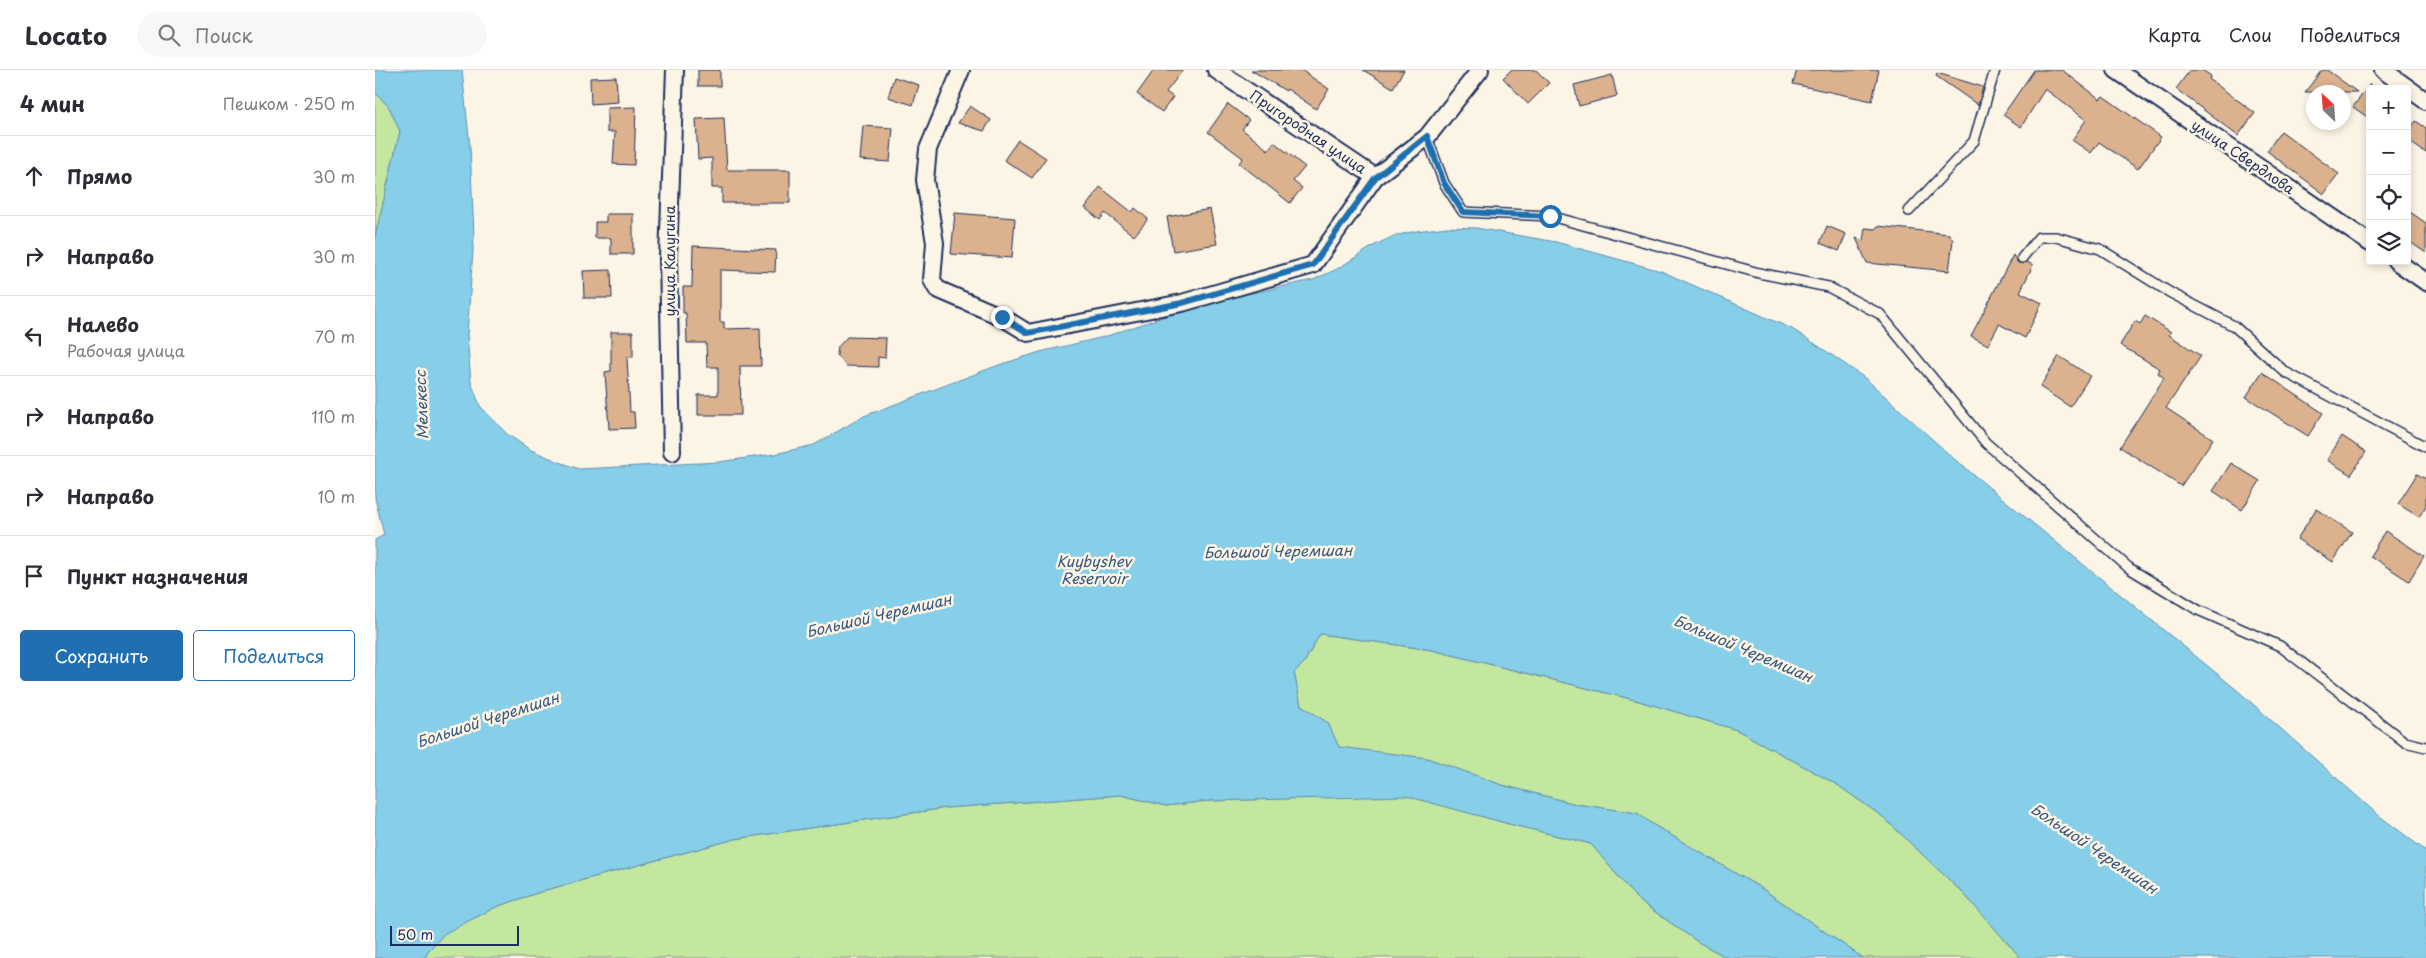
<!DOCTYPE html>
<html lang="ru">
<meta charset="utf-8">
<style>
body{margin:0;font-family:"Playpen Sans",sans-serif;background:#f7f7f7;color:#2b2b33}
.controls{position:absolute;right:15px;top:15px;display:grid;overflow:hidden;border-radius:5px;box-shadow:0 2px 8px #0003}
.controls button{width:45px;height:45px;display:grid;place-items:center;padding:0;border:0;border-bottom:1px solid #e1e1e2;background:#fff;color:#2b2b33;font:25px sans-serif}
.compass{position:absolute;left:1931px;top:15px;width:45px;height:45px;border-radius:50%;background:#fff;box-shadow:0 2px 8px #0003;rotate:335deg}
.scale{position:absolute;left:15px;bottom:12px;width:129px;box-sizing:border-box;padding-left:5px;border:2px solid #1b2f5e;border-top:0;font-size:14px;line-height:18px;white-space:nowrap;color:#1b2f5e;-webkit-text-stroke:4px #fcf5e5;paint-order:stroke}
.stop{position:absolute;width:15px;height:15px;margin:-11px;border:4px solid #1f6fb2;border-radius:50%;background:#fff}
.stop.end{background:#1f6fb2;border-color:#fff;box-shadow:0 1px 5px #0008}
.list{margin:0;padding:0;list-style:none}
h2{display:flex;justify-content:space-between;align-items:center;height:65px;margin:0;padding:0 20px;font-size:21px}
h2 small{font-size:16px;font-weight:400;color:#7c7c81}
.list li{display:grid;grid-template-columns:32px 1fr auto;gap:15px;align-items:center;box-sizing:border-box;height:80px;padding:0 20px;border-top:1px solid #e1e1e2}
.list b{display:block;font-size:19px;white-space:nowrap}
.list p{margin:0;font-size:16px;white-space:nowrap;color:#7c7c81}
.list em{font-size:16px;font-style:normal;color:#7c7c81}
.actions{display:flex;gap:10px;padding:15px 20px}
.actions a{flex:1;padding:11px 0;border:1px solid #1f6fb2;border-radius:5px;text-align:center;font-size:18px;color:#1f6fb2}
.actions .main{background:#1f6fb2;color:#fff}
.icon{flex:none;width:28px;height:28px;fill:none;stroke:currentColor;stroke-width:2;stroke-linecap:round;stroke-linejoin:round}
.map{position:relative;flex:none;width:2051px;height:888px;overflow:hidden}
header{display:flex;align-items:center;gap:30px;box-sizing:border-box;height:70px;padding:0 25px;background:#fff;border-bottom:1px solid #e1e1e2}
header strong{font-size:24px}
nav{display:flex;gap:28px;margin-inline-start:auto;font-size:18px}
.search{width:350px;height:45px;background:#f7f7f7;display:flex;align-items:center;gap:12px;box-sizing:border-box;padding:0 18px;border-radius:28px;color:#7c7c81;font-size:19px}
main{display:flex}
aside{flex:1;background:#fff}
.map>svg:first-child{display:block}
.green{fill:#c4e7a0;stroke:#708b7f}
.water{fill:#87cfe8;stroke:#5c8fb1}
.building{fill:#dcb18d;stroke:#1b2f5e}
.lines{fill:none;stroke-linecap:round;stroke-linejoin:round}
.service-casing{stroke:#1b2f5e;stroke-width:12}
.minor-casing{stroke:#1b2f5e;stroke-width:20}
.service{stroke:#fcf5e5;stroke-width:9}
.minor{stroke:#fcf5e5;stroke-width:16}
.route{stroke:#1f6fb2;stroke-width:6}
.labels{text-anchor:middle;stroke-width:5;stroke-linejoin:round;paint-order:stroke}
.street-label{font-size:14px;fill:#1b2f5e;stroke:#fcf5e5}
.water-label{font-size:15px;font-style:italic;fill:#365780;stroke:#fcf5e5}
</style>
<header>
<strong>Locato</strong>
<div class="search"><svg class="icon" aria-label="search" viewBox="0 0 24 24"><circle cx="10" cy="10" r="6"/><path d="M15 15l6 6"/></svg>Поиск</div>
<nav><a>Карта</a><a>Слои</a><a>Поделиться</a></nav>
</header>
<main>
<aside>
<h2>4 мин<small>Пешком · 250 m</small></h2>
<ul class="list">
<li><svg class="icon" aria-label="ahead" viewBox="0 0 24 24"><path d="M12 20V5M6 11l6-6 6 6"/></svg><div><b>Прямо</b></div><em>30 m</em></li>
<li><svg class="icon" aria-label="right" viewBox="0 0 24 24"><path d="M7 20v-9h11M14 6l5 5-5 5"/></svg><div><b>Направо</b></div><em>30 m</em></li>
<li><svg class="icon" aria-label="left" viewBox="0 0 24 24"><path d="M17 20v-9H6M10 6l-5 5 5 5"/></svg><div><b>Налево</b><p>Рабочая улица</p></div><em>70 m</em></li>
<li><svg class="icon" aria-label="right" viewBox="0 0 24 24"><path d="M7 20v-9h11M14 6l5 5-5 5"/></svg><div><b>Направо</b></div><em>110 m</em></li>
<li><svg class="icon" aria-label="right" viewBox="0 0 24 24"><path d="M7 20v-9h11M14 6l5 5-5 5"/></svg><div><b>Направо</b></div><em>10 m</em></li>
<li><svg class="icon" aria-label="arrive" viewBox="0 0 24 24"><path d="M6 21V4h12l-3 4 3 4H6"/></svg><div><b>Пункт назначения</b></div></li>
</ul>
<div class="actions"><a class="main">Сохранить</a><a>Поделиться</a></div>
</aside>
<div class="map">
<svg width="2051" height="888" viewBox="0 0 2051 888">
<rect width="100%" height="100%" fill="#fcf5e5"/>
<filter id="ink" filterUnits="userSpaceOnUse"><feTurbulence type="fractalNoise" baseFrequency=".02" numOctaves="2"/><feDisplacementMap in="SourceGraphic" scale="10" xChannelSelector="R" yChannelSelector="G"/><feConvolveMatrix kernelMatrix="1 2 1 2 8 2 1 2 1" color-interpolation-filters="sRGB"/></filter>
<g filter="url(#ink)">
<!-- green -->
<g class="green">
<path d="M0,22L14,37L25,61L0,167Z"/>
<path d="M945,564L1057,580L1264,631L1362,660L1461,714L1508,747L1589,824L1646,888H1488L1389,820L1277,754L1262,743L1201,734L1127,715L1052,688L964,678L953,653L926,635L919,603L929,593Z"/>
<path d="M746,725L791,736L834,731L1031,725L1134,754L1216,774L1263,830L1323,872L1353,888H50L53,881L70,863L121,837L171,820L360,769L571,738Z"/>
</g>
<!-- water -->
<path class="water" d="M0,0H87L95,77L99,166L92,265L96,312L105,336L132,364L154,379L182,391L204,399L344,392L400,384L439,375L489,346L624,295L665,282L729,267L826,234L938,210L962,199L1000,175L1019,166L1041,161L1072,157L1101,158L1181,172L1286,201L1417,259L1451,281L1491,309L1578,388L1862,620L2002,744L2051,781V888H1646L1589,824L1508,747L1461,714L1362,660L1264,631L1057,580L945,564L929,593L919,603L926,635L953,653L964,677L1052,688L1127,715L1201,734L1262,743L1277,754L1389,820L1488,888H1353L1323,872L1263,830L1216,774L1134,754L1031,726L834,731L791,736L746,725L571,738L360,769L171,820L121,837L70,863L53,881L50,888H0V470L9,465L0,428V167L25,61L14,37L0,22Z"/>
<!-- building -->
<g class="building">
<rect x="323" y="0" width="22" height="16"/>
<path d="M779,0H808L791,22L798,27L787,42L762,24Z"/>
<path d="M876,0H926L954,19L941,39L912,19L911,21Z"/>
<path d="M988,0H1029L1018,18Z"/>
<path d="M1136,0H1161L1174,13L1153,34L1128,8Z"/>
<path d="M1422,0H1504L1497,31L1418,14Z"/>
<path d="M1659,0H1687L1725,29L1728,26L1786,67L1763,99L1724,72L1716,83L1697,70L1711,50L1670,19L1646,57L1628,45Z"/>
<path d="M1815,0H1827L1836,6L1834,9L1880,43L1863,66L1801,19Z"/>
<path d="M1947,0H1952L1982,22H1930Z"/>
<path d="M1562,3L1608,17L1603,35L1561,6Z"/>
<path d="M1237,5L1242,26L1204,36L1199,15Z"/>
<path d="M241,7L243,32L216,34L215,8Z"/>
<path d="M519,7L544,15L538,35L513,27Z"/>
<path d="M1995,14V49L1978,37Z"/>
<path d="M853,34L874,50L867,59L893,80L899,72L930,97L918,111L927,118L915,133L864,93L868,88L833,62Z"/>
<path d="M595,36L616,50L609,61L583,53Z"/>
<path d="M261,37L259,95L238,94L240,62H232V38Z"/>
<path d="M349,48L352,100H415V133H347V118H337V88L323,89L321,49Z"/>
<path d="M2041,51L2051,58V83L2032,70V63Z"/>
<path d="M488,56L518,58L515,92L485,90Z"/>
<path d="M1906,61L1964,104L1949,124L1892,81Z"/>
<path d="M643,70L671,88L657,108L629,90Z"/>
<path d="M725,117L757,142L760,138L773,149L759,166L730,143L725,150L710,138Z"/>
<path d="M835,139L842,174L798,181L792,147Z"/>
<path d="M2032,140L2051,153V183L2032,170Z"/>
<path d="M580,143L640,148L637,188L576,184Z"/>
<path d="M231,144H258V184H236V168H220V152H231Z"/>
<path d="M1452,156L1471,164L1464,181L1445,173Z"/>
<path d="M1503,156L1574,164L1578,170L1574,201L1492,193L1481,168L1488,171L1490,158L1500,159Z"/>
<path d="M318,176L401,180L400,202L345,200V252H349V259L385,258L386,296H365L366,345H323V325H343V297H332L331,273H312L311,243H308V217H317Z"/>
<path d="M1638,185L1643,193L1652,192L1658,195L1645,222L1667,233L1650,268L1624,254L1613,275L1596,266Z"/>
<path d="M236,200L237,228H209L208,201Z"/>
<path d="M1770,246L1796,262L1794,265L1826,286L1791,338L1838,369L1806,416L1745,377L1789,308L1783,303L1785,299L1745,275L1760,251L1765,254Z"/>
<path d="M236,262H258V287H252L255,342H259L260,358L234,359L230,302L236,301Z"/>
<path d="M472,267L511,268L510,288L503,287V297L471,296L462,285L463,277Z"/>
<path d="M1684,286L1715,306L1695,337L1665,317Z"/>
<path d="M1887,302L1948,343L1933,366L1871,327Z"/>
<path d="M1967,366L1991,382L1976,405L1952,390Z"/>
<path d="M1856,393L1885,411L1867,440L1838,421Z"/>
<path d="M2042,404L2051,409V436L2044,447L2023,434Z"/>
<path d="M1941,439L1977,462L1958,492L1922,469Z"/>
<path d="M2010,461L2049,486L2034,511L1995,486Z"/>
</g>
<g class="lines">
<defs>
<g id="service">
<path d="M1052,67L1069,113L1088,142L1175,146L1384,203L1453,217L1505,244L1611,373L1754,498L1823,540L1905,576L2030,672L2051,677"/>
<path d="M1534,141L1599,71L1620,0"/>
<path d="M1647,188L1664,167H1681L1725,179L1794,222L1859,256L1910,302L2051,377"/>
</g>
<g id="minor">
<path d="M586,0L553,79L550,110L560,173L557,210L562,219L627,247L653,263L807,233L938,195L1000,107L1052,67L1105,0"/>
<path d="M841,0L1000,107"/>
<path d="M1741,0L1995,173"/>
<path d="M2008,0L2051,31"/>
<path d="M2021,191L2051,212"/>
<path d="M297,382L293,187L300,0"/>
</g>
</defs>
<!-- service casing -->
<use href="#service" class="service-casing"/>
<!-- minor casing -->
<use href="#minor" class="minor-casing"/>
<!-- service -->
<use href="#service" class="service"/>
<!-- minor -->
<use href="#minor" class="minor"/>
</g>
</g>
<g class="lines" filter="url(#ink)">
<!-- route -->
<path class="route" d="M627,247L653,263L807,233L938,195L1000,108L1052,66L1069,113L1088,142L1175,146"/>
</g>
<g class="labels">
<!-- street labels -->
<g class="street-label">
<text transform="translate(933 62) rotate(34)" y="5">Пригородная улица</text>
<text transform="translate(1868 87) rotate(34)" y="5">улица Свердлова</text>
<text transform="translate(295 191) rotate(-90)" y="5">улица Калугина</text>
</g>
<!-- water labels -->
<g class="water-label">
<text transform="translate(47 335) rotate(-92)" y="5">Мелекесс</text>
<text transform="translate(903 482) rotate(-1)" y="5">Большой Черемшан</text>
<text x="719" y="497">Kuybyshev<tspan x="719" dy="17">Reservoir</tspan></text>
<text transform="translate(504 546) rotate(-13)" y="5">Большой Черемшан</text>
<text transform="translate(1368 579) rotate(23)" y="5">Большой Черемшан</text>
<text transform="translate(113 650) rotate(-18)" y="5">Большой Черемшан</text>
<text transform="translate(1719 779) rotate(34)" y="5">Большой Черемшан</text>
</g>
</g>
</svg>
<div class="controls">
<button>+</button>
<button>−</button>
<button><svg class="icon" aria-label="locate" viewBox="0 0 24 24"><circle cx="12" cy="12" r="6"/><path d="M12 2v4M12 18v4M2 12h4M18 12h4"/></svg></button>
<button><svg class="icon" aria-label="layers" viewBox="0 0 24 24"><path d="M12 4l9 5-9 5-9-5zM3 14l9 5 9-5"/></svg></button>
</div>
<svg class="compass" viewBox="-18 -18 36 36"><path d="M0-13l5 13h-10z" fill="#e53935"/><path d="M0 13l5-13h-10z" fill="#7c7c81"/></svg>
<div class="scale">50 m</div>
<div class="stop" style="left:1175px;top:146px"></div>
<div class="stop end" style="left:627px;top:247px"></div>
</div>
</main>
